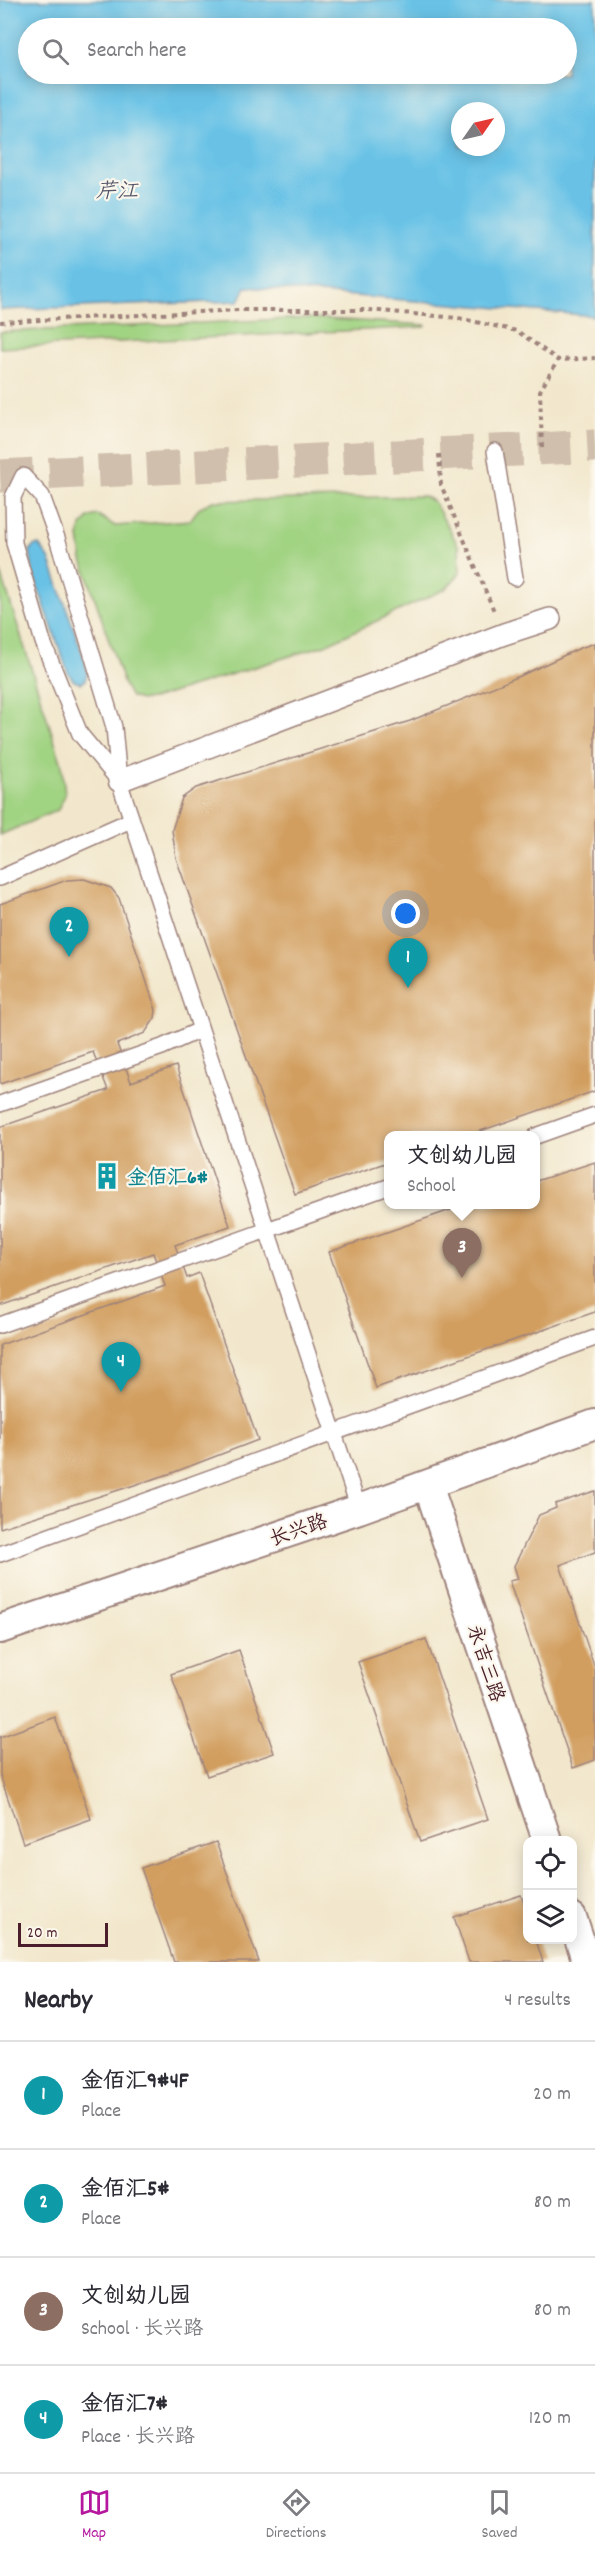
<!DOCTYPE html>
<meta charset="utf-8">
<style>
body{margin:0;font-family:Dekko,"LXGW WenKai TC",sans-serif;background:#f2f2f3;color:#2b2b33}
.controls{position:absolute;right:18px;bottom:18px;display:grid;overflow:hidden;border-radius:12px;box-shadow:0 3px 15px #0003}
.controls button{width:54px;height:54px;display:grid;place-items:center;padding:0;border:0;border-bottom:2px solid #e1e1e2;background:#fff;color:#2b2b33;font:30px sans-serif}
.compass{position:absolute;left:451px;top:102px;width:54px;height:54px;border-radius:50%;background:#fff;box-shadow:0 3px 15px #0003;rotate:56deg}
.scale{position:absolute;left:18px;bottom:15px;width:90px;box-sizing:border-box;padding-left:6px;border:3px solid #4a1f2b;border-top:0;font-size:16px;line-height:21px;white-space:nowrap;color:#4a1f2b;-webkit-text-stroke:4px #fbf7ec;paint-order:stroke}
.you{position:absolute;left:406px;top:914px;width:21px;height:21px;margin:-15px;border:4px solid #fff;border-radius:50%;background:#1a73e8;box-shadow:0 0 0 9px #1a73e833}
.badge{display:grid;place-items:center;width:39px;height:39px;border-radius:50%;background:#b5179e;color:#fff;font-size:20px;font-weight:700}
.pin{position:absolute;translate:-50% -50px;filter:drop-shadow(0 2px 3px #0008)}
.pin::after{content:'';position:absolute;top:32px;width:21px;height:18px;background:inherit;clip-path:polygon(0 0,100% 0,50% 100%)}
.popup{position:absolute;left:384px;top:1131px;width:156px;height:78px;box-sizing:border-box;display:grid;place-content:center;border-radius:12px;background:#fff;filter:drop-shadow(0 2px 4px #0005);font-size:20px;white-space:nowrap;color:#7c7c81}
.popup b{font-size:22px;color:#2b2b33}
.popup::after{content:'';position:absolute;left:50%;top:100%;margin-left:-12px;border:12px solid transparent;border-top-color:#fff}
.list{margin:0;padding:0;list-style:none}
h2{display:flex;justify-content:space-between;align-items:center;height:78px;margin:0;padding:0 24px;font-size:26px}
h2 small{font-size:20px;font-weight:400;color:#7c7c81}
.list li{display:grid;grid-template-columns:39px 1fr auto;gap:18px;align-items:center;box-sizing:border-box;height:108px;padding:0 24px;border-top:2px solid #e1e1e2}
.list b{display:block;font-size:22px;white-space:nowrap}
.list p{margin:0;font-size:20px;white-space:nowrap;color:#7c7c81}
.list em{font-size:20px;font-style:normal;color:#7c7c81}
.icon{flex:none;width:33px;height:33px;fill:none;stroke:currentColor;stroke-width:2;stroke-linecap:round;stroke-linejoin:round}
.map{position:relative;flex:none;width:595px;height:1962px;overflow:hidden}
.search{position:absolute;background:#fff;box-shadow:0 3px 15px #0003;left:18px;right:18px;top:18px;height:66px;display:flex;align-items:center;gap:15px;box-sizing:border-box;padding:0 21px;border-radius:33px;color:#7c7c81;font-size:22px}
.sheet{height:510px;background:#fff}
nav{display:flex;justify-content:space-around;align-items:center;box-sizing:border-box;height:84px;border-top:2px solid #e1e1e2;background:#fff;font-size:16px;color:#7c7c81}
nav a{display:grid;justify-items:center;gap:3px}
nav .on{color:#b5179e}
.map>svg:first-child{display:block}
.green{fill:#a0d382;stroke:#757956;stroke-width:1.5}
.water{fill:#69c2e6;stroke:#5a7088;stroke-width:1.5;fill-rule:evenodd}
.building{fill:#d19e5e}
.lines{fill:none;stroke-linecap:round;stroke-linejoin:round}
.tertiary-tunnel{stroke:#d0bfac;stroke-width:33;stroke-dasharray:33 16;stroke-linecap:butt}
.service-casing{stroke:#9e837c;stroke-width:18}
.pedestrian-casing{stroke:#9e837c;stroke-width:24}
.minor-casing{stroke:#9e837c;stroke-width:32}
.path{stroke:#9e837c;stroke-width:4;stroke-dasharray:4.5 4.5;stroke-linecap:butt}
.service{stroke:#fff;stroke-width:15}
.pedestrian{stroke:#fff;stroke-width:21}
.minor{stroke:#fff;stroke-width:28}
.labels{text-anchor:middle;stroke-width:4.5;stroke-linejoin:round;paint-order:stroke}
.culture-label{font-size:20px;font-weight:bold;fill:#0d838f;stroke:#fbf7ec;text-anchor:start}
.street-label{font-size:20px;fill:#4a1f2b;stroke:#fbf7ec}
.water-label{font-size:21px;font-style:italic;fill:#55586c;stroke:#fbf7ec}
</style>
<div class="map">
<svg width="595" height="1962" viewBox="0 0 595 1962">
<rect width="100%" height="100%" fill="#fbf7ec"/>
<filter id="ink" filterUnits="userSpaceOnUse"><feTurbulence type="fractalNoise" baseFrequency=".0167" numOctaves="2"/><feDisplacementMap in="SourceGraphic" scale="12" xChannelSelector="R" yChannelSelector="G"/><feConvolveMatrix kernelMatrix="1 2 1 2 8 2 1 2 1" color-interpolation-filters="sRGB"/></filter>
<filter id="wash" filterUnits="userSpaceOnUse"><feTurbulence type="fractalNoise" baseFrequency=".008" numOctaves="4" result="noise"/><feDisplacementMap in="SourceGraphic" scale="24" xChannelSelector="R" yChannelSelector="G"/><feGaussianBlur stdDeviation="1.35" result="paint"/><feColorMatrix in="noise" values="0 0 0 0 0 0 0 0 0 0 0 0 0 0 0 0 0 1.4 0 .05"/><feComposite in="paint" operator="in"/></filter>
<g filter="url(#wash)">
<rect width="100%" height="100%" fill="#f2e7cc"/>
<!-- green -->
<g class="green">
<path d="M310,318L426,325L425,327L0,348V332Z"/>
<path d="M424,496L434,502L459,547L460,573L446,589L325,645L153,699L141,700L131,697L124,685L82,560L79,537L81,526L90,517L98,515L115,526L190,520L200,507L213,501Z"/>
<path d="M0,570L62,765L65,795L58,810L0,835Z"/>
</g>
<!-- water -->
<g class="water">
<path d="M0,0H595V316L246,287L239,301L0,310ZM28,28H566V74H28ZM460,111H496V147H460Z"/>
<path d="M35,545H39L49,558L85,661L87,673L85,681L80,683L74,681L68,673L33,573L30,550Z"/>
</g>
<g id="blocks">
<!-- building -->
<g class="building">
<path d="M595,643V1091L466,1136H388V1162L295,1194L176,858L172,830L182,798L196,788L410,721L520,676L580,648Z"/>
<path d="M84,879L111,888L119,898L156,1010L155,1018L145,1033L117,1044L131,1082L176,1066L230,1226L175,1245L187,1278L199,1273L258,1440L172,1473L0,1528V1345L165,1286L153,1253L0,1306V1127L108,1090L93,1052L0,1084V904L67,880Z"/>
<path d="M595,1162V1312L376,1388L329,1252L468,1204H536V1181Z"/>
<path d="M595,1491V1552L560,1565L595,1668V1760L573,1768L509,1581L518,1579L514,1566L539,1515L556,1508L555,1504Z"/>
<path d="M426,1639L488,1819L420,1842L358,1662Z"/>
<path d="M239,1650L274,1753L207,1776L171,1674Z"/>
<path d="M55,1717L91,1819L23,1843L0,1775V1737Z"/>
<path d="M216,1842L259,1962H174L141,1868Z"/>
<path d="M521,1895L528,1915V1940H536L543,1962H469L454,1917Z"/>
</g>
</g>
</g>
<g filter="url(#ink)">
<use href="#blocks" fill-opacity="0" stroke="#9e837c" stroke-width="1.5"/>
<g class="lines">
<!-- tertiary-tunnel -->
<path class="tertiary-tunnel" d="M0,476L595,446"/>
<defs>
<g id="service">
<path d="M495,451L515,578"/>
<path d="M119,781L80,734L43,642L14,543L13,497L23,476L42,496L57,538L114,727L119,781L359,1509"/>
<path d="M0,878L131,820"/>
<path d="M0,1104L162,1047L200,1030"/>
<path d="M536,1136L595,1115"/>
<path d="M0,1325L388,1187"/>
<path d="M0,1554L595,1338"/>
</g>
<path id="pedestrian" d="M119,781L504,634L550,619"/>
<g id="minor">
<path d="M428,1485L547,1840"/>
<path d="M0,1629L359,1509L595,1424"/>
<path d="M572,1917L587,1962"/>
</g>
</defs>
<!-- service casing -->
<use href="#service" class="service-casing"/>
<!-- pedestrian casing -->
<use href="#pedestrian" class="pedestrian-casing"/>
<!-- minor casing -->
<use href="#minor" class="minor-casing"/>
<!-- path -->
<g class="path">
<path d="M0,322L239,310H369L458,318L517,331L558,360L595,358"/>
<path d="M542,447L540,391L558,360"/>
<path d="M439,454L441,485L494,611"/>
</g>
<!-- service -->
<use href="#service" class="service"/>
<!-- pedestrian -->
<use href="#pedestrian" class="pedestrian"/>
<!-- minor -->
<use href="#minor" class="minor"/>
</g>
</g>
<!-- icons -->
<defs>
<symbol id="building-bare" viewBox="-9 -9 18 18"><path d="M-4-6H4V6H1V3H-1V6H-4ZM-2.5-4.3h1.7v1.8h-1.7ZM.8-4.3h1.7v1.8H.8ZM-2.5-1h1.7V.8h-1.7ZM.8-1h1.7V.8H.8Z" fill="#0f9aa8" stroke="#fbf7ec" stroke-width="2.5" paint-order="stroke"/></symbol>
</defs>
<g fill-rule="evenodd">
<use href="#building-bare" x="88" y="1157" width="38" height="38"/>
</g>
<g class="labels">
<!-- culture labels -->
<g class="culture-label">
<text x="127" y="1183">金佰汇6#</text>
</g>
<!-- street labels -->
<g class="street-label">
<text transform="translate(298 1529) rotate(-19)" y="7">长兴路</text>
<text transform="translate(487 1663) rotate(72)" y="7">永吉三路</text>
</g>
<!-- water labels -->
<g class="water-label">
<text x="117" y="197">芹江</text>
</g>
</g>
</svg>
<div class="controls">
<button><svg class="icon" aria-label="locate" viewBox="0 0 24 24"><circle cx="12" cy="12" r="6"/><path d="M12 2v4M12 18v4M2 12h4M18 12h4"/></svg></button>
<button><svg class="icon" aria-label="layers" viewBox="0 0 24 24"><path d="M12 4l9 5-9 5-9-5zM3 14l9 5 9-5"/></svg></button>
</div>
<svg class="compass" viewBox="-18 -18 36 36"><path d="M0-13l5 13h-10z" fill="#e53935"/><path d="M0 13l5-13h-10z" fill="#7c7c81"/></svg>
<div class="scale">20 m</div>
<div class="you"></div>
<div class="pin badge" style="left:408px;top:988px;background:#0f9aa8">1</div>
<div class="pin badge" style="left:69px;top:957px;background:#0f9aa8">2</div>
<div class="pin badge" style="left:462px;top:1278px;background:#8d6e63">3</div>
<div class="popup"><b>文创幼儿园</b>School</div>
<div class="pin badge" style="left:121px;top:1392px;background:#0f9aa8">4</div>
<div class="search"><svg class="icon" aria-label="search" viewBox="0 0 24 24"><circle cx="10" cy="10" r="6"/><path d="M15 15l6 6"/></svg>Search here</div>
</div>
<section class="sheet">
<h2>Nearby<small>4 results</small></h2>
<ul class="list">
<li><span class="badge" style="background:#0f9aa8">1</span><div><b>金佰汇9#4F</b><p>Place</p></div><em>20 m</em></li>
<li><span class="badge" style="background:#0f9aa8">2</span><div><b>金佰汇5#</b><p>Place</p></div><em>80 m</em></li>
<li><span class="badge" style="background:#8d6e63">3</span><div><b>文创幼儿园</b><p>School · 长兴路</p></div><em>80 m</em></li>
<li><span class="badge" style="background:#0f9aa8">4</span><div><b>金佰汇7#</b><p>Place · 长兴路</p></div><em>120 m</em></li>
</ul>
</section>
<nav>
<a class="on"><svg class="icon" aria-label="map" viewBox="0 0 24 24"><path d="M3 6l6-2 6 2 6-2v14l-6 2-6-2-6 2zM9 4v14M15 6v14"/></svg>Map</a>
<a><svg class="icon" aria-label="directions" viewBox="0 0 24 24"><path d="M12 3l9 9-9 9-9-9zM9 14v-3h6M13 9l2 2-2 2"/></svg>Directions</a>
<a><svg class="icon" aria-label="saved" viewBox="0 0 24 24"><path d="M7 4h10v16l-5-4-5 4z"/></svg>Saved</a>
</nav>
